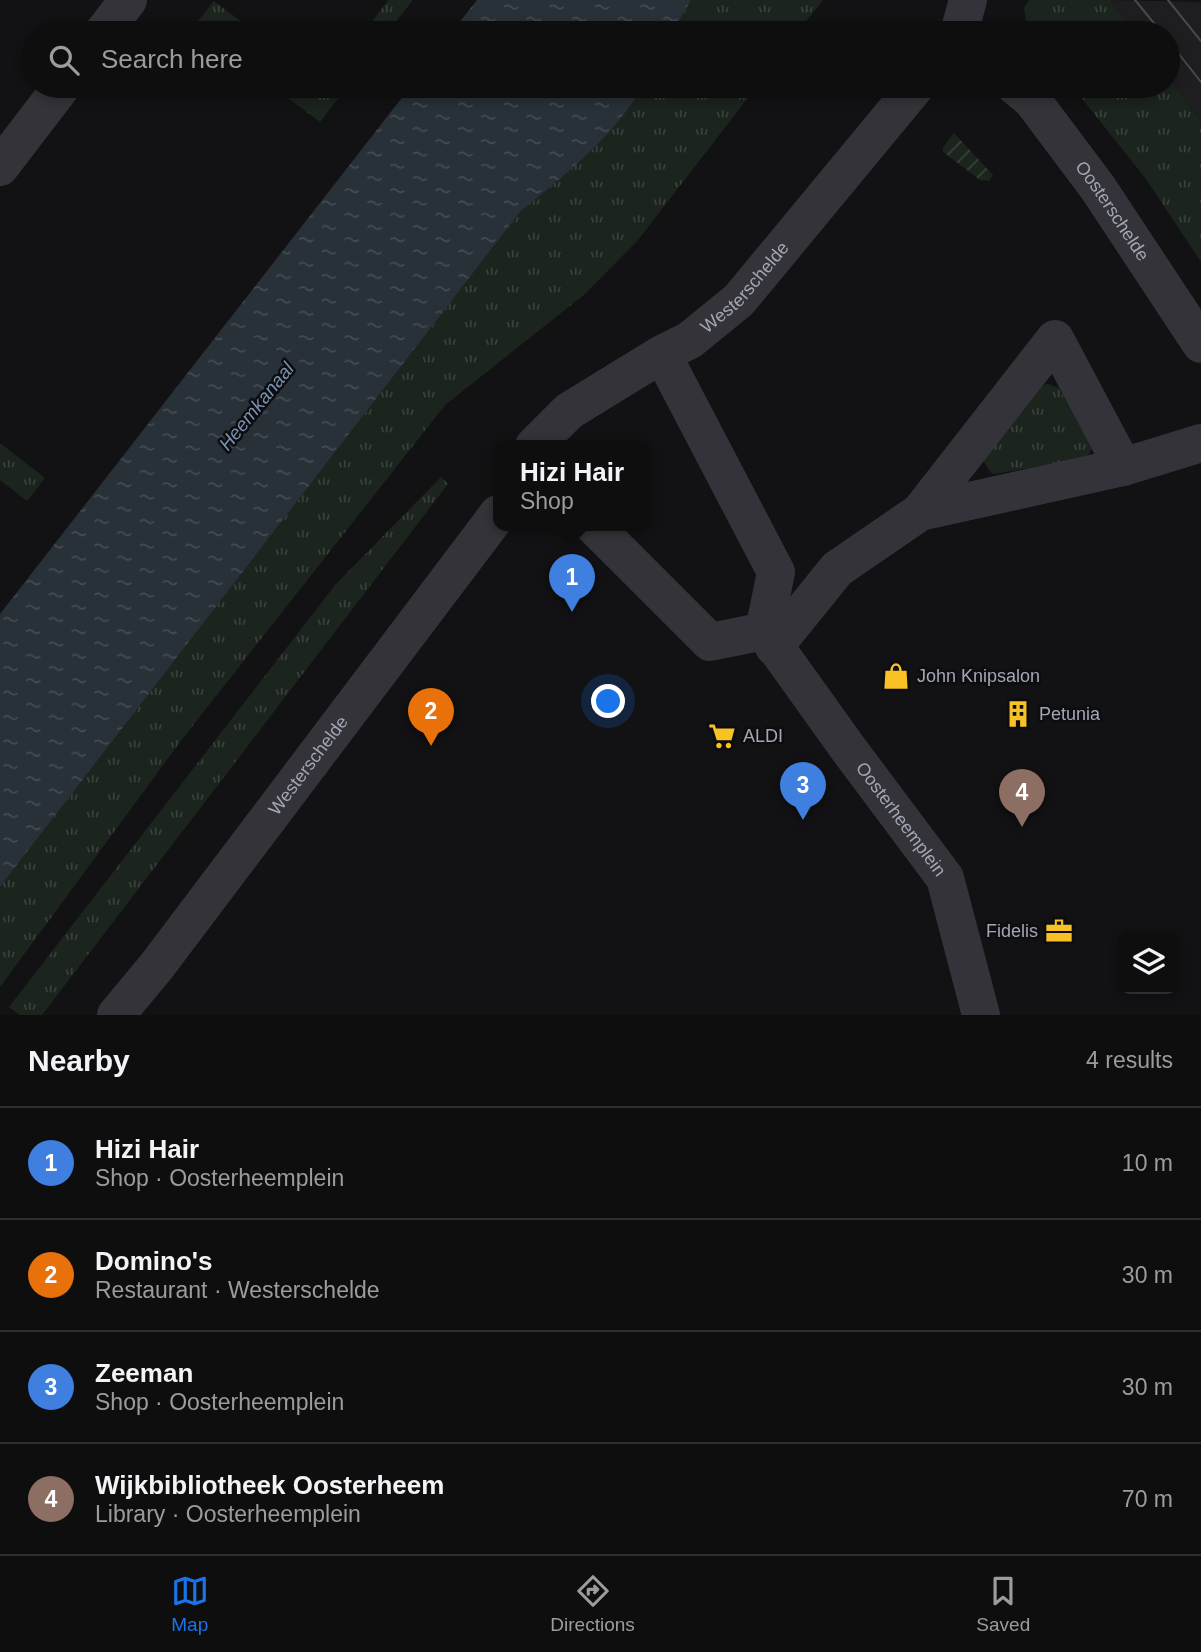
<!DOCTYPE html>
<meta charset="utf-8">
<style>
body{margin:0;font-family:Arial,sans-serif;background:#1c1c1d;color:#f1f3f6}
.controls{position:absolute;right:21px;bottom:21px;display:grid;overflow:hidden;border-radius:14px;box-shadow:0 4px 10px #0003}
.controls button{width:63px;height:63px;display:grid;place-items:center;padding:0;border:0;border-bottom:2px solid #2e2e2f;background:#0e0e0f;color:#f1f3f6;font:35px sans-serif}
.you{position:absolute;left:609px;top:702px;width:24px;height:24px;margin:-18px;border:5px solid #fff;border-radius:50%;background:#1a73e8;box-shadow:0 0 0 10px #1a73e833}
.badge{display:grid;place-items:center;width:46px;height:46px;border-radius:50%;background:#1a73e8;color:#fff;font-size:23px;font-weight:700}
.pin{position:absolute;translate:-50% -58px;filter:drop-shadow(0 2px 4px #0008)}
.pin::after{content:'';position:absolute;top:37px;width:24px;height:21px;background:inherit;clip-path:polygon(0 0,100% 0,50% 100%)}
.popup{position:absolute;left:493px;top:440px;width:158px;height:91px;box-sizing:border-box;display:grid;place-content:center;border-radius:14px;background:#0e0e0f;filter:drop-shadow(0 2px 5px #0005);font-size:23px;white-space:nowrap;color:#9b9c9e}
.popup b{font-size:26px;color:#f1f3f6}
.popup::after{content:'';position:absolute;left:50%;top:100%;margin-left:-14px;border:14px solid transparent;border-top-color:#0e0e0f}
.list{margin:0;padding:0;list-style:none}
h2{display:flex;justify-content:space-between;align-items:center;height:91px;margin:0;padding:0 28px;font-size:30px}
h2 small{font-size:23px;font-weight:400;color:#9b9c9e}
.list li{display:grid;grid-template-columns:46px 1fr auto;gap:21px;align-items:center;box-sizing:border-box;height:112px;padding:0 28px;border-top:2px solid #2e2e2f}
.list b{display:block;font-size:26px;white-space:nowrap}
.list p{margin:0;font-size:23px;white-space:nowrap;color:#9b9c9e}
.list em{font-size:23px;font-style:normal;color:#9b9c9e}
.icon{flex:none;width:38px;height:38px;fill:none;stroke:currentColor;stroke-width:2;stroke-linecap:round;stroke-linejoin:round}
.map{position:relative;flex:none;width:1201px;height:1015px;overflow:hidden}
.search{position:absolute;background:#0e0e0f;box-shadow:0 4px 10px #0003;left:21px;right:21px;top:21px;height:77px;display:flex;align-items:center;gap:18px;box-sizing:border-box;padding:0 24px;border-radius:38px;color:#9b9c9e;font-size:26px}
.sheet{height:539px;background:#0e0e0f}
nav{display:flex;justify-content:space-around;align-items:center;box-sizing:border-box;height:98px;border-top:2px solid #2e2e2f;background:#0e0e0f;font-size:19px;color:#9b9c9e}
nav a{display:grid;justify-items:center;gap:4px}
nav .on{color:#1a73e8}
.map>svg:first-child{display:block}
.built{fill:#1e1e21}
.grass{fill:url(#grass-tufts)}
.garden{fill:url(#garden-furrows)}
.water{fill:url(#water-ripples)}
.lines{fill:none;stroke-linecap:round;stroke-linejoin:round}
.street{stroke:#333339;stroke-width:38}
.tram{stroke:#484950;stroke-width:2}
.labels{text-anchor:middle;stroke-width:5;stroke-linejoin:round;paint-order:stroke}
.street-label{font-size:18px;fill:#a3a7b5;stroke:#0d0d0f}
.poi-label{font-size:18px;fill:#a3a7b5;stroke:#0d0d0f;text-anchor:start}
.water-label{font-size:19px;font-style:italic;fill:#7892b2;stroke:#0d0d0f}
</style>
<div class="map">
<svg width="1201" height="1015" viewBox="0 0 1201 1015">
<defs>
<pattern id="grass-tufts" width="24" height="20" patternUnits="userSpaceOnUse" patternTransform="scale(1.75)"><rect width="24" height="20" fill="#1c241e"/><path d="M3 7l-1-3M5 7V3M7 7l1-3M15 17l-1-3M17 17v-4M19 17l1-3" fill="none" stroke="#3a413c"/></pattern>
<pattern id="garden-furrows" width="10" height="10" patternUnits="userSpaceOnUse" patternTransform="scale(1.75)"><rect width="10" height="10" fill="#1c241e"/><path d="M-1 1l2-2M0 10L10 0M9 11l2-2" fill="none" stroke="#3a413c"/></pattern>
<pattern id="water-ripples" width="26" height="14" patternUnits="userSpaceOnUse" patternTransform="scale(1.75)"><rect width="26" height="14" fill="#283038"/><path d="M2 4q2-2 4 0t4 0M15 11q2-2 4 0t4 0" fill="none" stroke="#444b53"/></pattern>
</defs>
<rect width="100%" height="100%" fill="#121214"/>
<!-- built -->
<path class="built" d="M1110,0L1201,2V122L1168,77V33H1134Z"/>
<!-- grass -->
<g class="grass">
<path d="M388,0H413L387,33H364Z"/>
<path d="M691,0H823L797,33H672Z"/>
<path d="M1029,0H1110L1134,33H1031L1027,28L1024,8Z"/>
<path d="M214,1L256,33H204L194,26Z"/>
<path d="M1168,77L1201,122V262L1146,179L1072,86H1168Z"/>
<path d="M272,86H324L339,97L320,122Z"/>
<path d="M643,86H757L638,240L585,294L445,405L183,738L0,987V887L520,212C566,174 613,138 643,86Z"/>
<path d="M1048,384L1059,388L1092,448L1089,454L1083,459L994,474L990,472L983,460L1043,385Z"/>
<path d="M0,443L45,478L27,501L0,480Z"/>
<path d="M441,477L448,484L42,1015H20L9,1007L336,584Z"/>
</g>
<!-- garden -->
<path class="garden" d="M954,133L993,175L989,181L980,180L943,152V147Z"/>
<!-- water -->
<g class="water">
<path d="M477,0H691L672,33H451Z"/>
<path d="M411,86H643C613,138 566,174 520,212L0,887V614Z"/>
</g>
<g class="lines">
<!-- street -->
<g class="street">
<path d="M103,33L128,0"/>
<path d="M959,33L968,0"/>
<path id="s1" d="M1015,86L1032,100L1098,188L1201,344"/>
<path d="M0,167L62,86"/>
<path id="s2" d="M662,354L776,572L764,631L847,747L945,878L981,1015"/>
<path id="s3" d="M534,446L569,411L662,354L690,340L739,300L916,86"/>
<path d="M920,512L1123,467L1201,443"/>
<path d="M594,526L710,642L764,631"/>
<path d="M774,647L837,569L920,512L1055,339L1123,467"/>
<path id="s4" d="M116,1015L156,967L498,514"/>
</g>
<!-- tram -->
<g class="tram">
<path d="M1135,0L1162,33"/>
<path d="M1168,0L1201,41"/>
<path d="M1168,40L1201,82"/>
</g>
</g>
<!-- icons -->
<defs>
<symbol id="shop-bare" viewBox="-9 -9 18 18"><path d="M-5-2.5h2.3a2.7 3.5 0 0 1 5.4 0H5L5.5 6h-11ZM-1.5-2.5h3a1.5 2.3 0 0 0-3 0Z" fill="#f8c126" stroke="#0d0d0f" stroke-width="2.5" paint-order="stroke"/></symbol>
<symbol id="building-bare" viewBox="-9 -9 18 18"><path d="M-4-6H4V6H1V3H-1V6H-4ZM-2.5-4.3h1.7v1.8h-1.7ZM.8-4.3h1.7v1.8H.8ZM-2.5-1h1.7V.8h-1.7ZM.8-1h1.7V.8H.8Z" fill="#f8c126" stroke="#0d0d0f" stroke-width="2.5" paint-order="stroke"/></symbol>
<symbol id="supermarket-bare" viewBox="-9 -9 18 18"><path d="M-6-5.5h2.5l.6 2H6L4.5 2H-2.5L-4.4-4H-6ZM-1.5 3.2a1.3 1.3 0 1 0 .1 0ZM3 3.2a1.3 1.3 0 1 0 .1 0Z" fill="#f8c126" stroke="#0d0d0f" stroke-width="2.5" paint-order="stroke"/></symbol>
<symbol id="office-bare" viewBox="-9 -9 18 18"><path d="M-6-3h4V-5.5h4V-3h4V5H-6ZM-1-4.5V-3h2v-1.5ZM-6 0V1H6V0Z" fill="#f8c126" stroke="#0d0d0f" stroke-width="2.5" paint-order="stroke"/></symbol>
</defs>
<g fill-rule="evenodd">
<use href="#shop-bare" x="877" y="657" width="38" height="38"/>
<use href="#building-bare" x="999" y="695" width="38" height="38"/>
<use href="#supermarket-bare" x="703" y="717" width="38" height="38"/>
<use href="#office-bare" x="1040" y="912" width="38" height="38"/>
</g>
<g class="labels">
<!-- street labels -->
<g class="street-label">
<text dy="6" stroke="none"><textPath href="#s1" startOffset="159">Oosterschelde</textPath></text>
<text dy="6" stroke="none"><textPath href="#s3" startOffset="266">Westerschelde</textPath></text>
<text dy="6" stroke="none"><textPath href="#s4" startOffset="315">Westerschelde</textPath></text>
<text dy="6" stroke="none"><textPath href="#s2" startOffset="539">Oosterheemplein</textPath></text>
</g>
<!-- poi labels -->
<g class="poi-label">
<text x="917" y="682">John Knipsalon</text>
<text x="1039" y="720">Petunia</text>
<text x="743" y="742">ALDI</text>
<text x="1038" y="937" text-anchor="end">Fidelis</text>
</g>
<!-- water labels -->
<g class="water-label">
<text transform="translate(256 406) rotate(-51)" y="7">Heemkanaal</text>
</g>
</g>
</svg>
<div class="controls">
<button><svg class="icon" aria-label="layers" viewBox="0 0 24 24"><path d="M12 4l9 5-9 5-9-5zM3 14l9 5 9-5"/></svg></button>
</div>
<div class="you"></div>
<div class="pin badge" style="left:572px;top:612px;background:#3f7fe0">1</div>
<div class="popup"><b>Hizi Hair</b>Shop</div>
<div class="pin badge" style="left:431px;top:746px;background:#e8710a">2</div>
<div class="pin badge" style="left:803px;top:820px;background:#3f7fe0">3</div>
<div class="pin badge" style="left:1022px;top:827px;background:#8d6e63">4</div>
<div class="search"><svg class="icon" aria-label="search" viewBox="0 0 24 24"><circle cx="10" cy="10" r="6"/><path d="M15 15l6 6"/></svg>Search here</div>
</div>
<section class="sheet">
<h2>Nearby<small>4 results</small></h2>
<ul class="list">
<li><span class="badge" style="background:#3f7fe0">1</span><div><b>Hizi Hair</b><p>Shop · Oosterheemplein</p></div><em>10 m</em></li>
<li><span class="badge" style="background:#e8710a">2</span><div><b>Domino's</b><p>Restaurant · Westerschelde</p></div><em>30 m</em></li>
<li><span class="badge" style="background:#3f7fe0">3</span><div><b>Zeeman</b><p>Shop · Oosterheemplein</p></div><em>30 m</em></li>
<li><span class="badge" style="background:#8d6e63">4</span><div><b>Wijkbibliotheek Oosterheem</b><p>Library · Oosterheemplein</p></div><em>70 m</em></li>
</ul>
</section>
<nav>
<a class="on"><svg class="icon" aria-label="map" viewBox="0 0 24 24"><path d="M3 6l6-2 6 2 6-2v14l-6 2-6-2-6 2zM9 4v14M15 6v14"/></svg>Map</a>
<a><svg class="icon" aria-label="directions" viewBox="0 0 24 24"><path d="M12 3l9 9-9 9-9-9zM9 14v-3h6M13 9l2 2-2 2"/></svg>Directions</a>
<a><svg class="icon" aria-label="saved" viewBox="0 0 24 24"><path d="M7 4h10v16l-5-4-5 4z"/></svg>Saved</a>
</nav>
